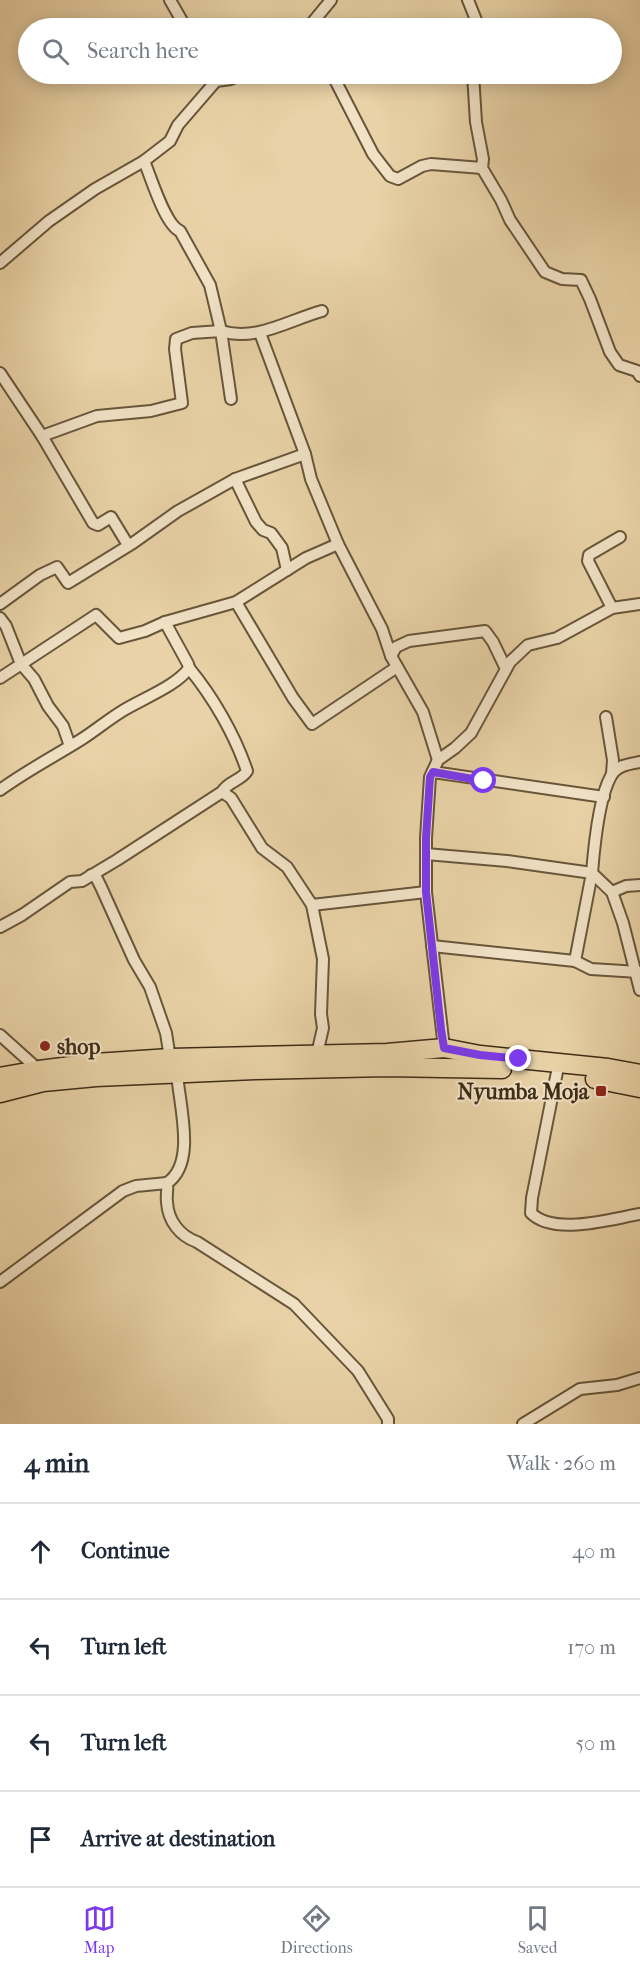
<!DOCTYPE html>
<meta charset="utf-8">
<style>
body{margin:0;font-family:"IM FELL French Canon",serif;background:#f2f2f3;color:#1f2937}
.stop{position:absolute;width:18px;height:18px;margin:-14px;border:4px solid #7c3aed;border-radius:50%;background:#fff}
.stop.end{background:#7c3aed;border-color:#fff;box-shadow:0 2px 6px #0008}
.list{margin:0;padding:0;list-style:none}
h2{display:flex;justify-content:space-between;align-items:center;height:78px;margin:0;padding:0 24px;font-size:26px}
h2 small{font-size:20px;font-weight:400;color:#747a83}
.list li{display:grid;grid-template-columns:39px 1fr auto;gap:18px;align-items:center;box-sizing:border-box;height:96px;padding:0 24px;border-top:2px solid #e0e1e3}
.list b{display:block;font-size:22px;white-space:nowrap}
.list em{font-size:20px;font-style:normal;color:#747a83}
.icon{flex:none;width:33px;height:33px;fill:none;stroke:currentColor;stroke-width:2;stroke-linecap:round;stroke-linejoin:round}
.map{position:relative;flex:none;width:640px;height:1424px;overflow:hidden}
.search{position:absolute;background:#fff;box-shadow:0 3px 15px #0003;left:18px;right:18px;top:18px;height:66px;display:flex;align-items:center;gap:15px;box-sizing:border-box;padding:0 21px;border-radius:33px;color:#747a83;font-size:22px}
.sheet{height:462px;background:#fff}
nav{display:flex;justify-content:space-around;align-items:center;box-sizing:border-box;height:84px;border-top:2px solid #e0e1e3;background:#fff;font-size:16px;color:#747a83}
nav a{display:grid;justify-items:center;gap:3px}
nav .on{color:#7c3aed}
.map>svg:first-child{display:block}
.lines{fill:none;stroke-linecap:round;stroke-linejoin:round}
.minor-casing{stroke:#68563a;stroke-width:14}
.primary-casing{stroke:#3d2c16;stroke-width:21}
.minor{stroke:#f1e2c6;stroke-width:10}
.primary{stroke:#e9d2a7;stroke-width:18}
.route{stroke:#7c3aed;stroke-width:8}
.poi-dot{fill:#8f2418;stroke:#f1e2c6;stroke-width:2}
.labels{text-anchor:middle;stroke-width:4.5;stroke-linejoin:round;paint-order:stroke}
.poi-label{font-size:22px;font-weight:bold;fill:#3d2c16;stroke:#f1e2c6;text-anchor:start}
</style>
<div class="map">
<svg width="640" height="1424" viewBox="0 0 640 1424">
<rect width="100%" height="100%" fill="#e9d2a7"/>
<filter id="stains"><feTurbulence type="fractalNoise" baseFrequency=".00333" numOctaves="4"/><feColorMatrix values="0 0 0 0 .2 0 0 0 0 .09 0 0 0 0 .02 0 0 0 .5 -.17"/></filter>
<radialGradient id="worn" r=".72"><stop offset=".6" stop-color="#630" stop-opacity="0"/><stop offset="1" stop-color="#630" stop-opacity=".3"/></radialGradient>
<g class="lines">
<defs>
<g id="minor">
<path d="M170,0L186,28"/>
<path d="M468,0L476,20L477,28"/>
<path d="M308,28L331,0"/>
<path d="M332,74L373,154L390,176L398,179L422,166L431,164L482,168"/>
<path d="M473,74L476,122L483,159L482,168L501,200L510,220L545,272L562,279L581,280L590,299L610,352L619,365L637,371L640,376"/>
<path d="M144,161C151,177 165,225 180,231L210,285L221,331C256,342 289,320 322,311"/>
<path d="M0,263L49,221L95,189L144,161L170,141L178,125L216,81L231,79L242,74"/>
<path d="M0,373L42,436L93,523L98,525L111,517L128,545"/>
<path d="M42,436L97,416L151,411L182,403L175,349L176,339L192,333L221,331L231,399"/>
<path d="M305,454L311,479L338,544L382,629L391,656L423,712L438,760"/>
<path d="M235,479L256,522L263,530L271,533L282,548L287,570"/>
<path d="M236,602L293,698L312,724L397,667"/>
<path d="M0,604L40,575L57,567L68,583L133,543L178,511L235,479L305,454L260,333"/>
<path d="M612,608L588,561L589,555L620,537"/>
<path d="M0,618L6,626L21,664L34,679L48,706L63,726L70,746"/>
<path d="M391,656L396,647L409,641L485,631L493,642L506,669"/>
<path d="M0,678L96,615L119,638L145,631L165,622L236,602L306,558L338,544"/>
<path d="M606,717L613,760L612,774"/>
<path d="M640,762C629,764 617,765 611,776C599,797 594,848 592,873L612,892L623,923L640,990"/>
<path d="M433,772L604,797"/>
<path d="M0,790C26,771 55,756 82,739C96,730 109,719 124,710C142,699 178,685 189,668L188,664L165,622"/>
<path d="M222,792L231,798L262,848L287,867L312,905L323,959L321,1014L323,1028L317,1054"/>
<path d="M426,854L507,861L592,873L575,961"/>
<path d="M91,875L96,877L101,887L134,960L150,987L166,1033L170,1058"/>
<path d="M612,892L626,886L640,885"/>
<path d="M312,905L426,892"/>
<path d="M0,927L22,915L70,882L82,881L117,860L222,792C228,781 241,781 247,771C235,735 213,697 189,668"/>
<path d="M432,946L575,961L591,969L639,972"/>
<path d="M0,1035L40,1071"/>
<path d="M444,1048L426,892V838L430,777L438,760L455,748L471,733L510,662L528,645L557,638L612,608L640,604"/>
<path d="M557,1072L532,1198L531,1213C554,1236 610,1219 640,1214"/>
<path d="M177,1073C179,1105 197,1163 167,1183C168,1190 166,1196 167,1202C168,1221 180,1236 197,1242L294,1304L358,1371L388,1419V1424"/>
<path d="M0,1282L123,1191L136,1186L167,1183"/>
<path d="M523,1424L580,1389L617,1385L640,1378"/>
</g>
<g id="primary">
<path d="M0,1077L39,1070L95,1063L170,1058L387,1053L444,1048L480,1055L608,1068L640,1074"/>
<path d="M595,1079L640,1088"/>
<path d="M0,1093L43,1082L96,1077L255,1070L386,1067L502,1069"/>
</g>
</defs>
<!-- minor casing -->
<use href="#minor" class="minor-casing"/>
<!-- primary casing -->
<use href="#primary" class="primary-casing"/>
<!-- minor -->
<use href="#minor" class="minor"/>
<!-- primary -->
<use href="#primary" class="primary"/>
</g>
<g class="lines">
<!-- route -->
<path class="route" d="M484,781L433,772L430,777L426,838V892L441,1029L444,1048L480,1055L519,1059"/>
</g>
<!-- markers -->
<g class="poi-dot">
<circle cx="45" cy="1046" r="6"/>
<rect x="595" y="1085" width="12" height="12" rx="3"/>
</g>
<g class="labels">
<!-- poi labels -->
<g class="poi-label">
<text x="57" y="1054">shop</text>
<text x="589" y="1099" text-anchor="end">Nyumba Moja</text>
</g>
</g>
<rect width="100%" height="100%" filter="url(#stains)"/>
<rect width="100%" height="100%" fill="url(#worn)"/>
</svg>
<div class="stop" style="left:484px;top:781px"></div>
<div class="stop end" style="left:519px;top:1059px"></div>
<div class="search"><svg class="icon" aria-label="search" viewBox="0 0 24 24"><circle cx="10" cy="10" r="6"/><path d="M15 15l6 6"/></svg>Search here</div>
</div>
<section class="sheet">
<h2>4 min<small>Walk · 260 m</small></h2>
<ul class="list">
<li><svg class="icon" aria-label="ahead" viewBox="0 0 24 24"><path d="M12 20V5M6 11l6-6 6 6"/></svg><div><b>Continue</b></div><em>40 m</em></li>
<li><svg class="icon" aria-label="left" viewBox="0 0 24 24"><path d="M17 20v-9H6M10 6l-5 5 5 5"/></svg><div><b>Turn left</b></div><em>170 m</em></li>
<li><svg class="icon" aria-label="left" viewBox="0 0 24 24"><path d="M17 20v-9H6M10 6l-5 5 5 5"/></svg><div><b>Turn left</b></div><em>50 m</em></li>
<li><svg class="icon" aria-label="arrive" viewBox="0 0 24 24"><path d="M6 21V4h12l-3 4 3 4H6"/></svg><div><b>Arrive at destination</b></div></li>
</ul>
</section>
<nav>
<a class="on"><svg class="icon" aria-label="map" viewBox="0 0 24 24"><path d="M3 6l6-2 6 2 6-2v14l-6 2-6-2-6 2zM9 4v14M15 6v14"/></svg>Map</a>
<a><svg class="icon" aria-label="directions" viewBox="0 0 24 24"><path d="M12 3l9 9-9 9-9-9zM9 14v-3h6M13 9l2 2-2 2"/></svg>Directions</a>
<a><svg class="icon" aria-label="saved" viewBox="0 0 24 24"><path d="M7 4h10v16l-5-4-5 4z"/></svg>Saved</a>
</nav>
